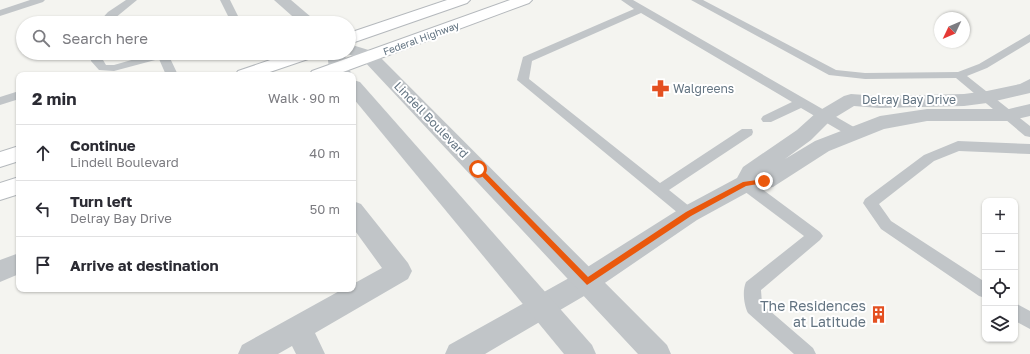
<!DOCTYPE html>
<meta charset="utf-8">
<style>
body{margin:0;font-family:"Golos Text",sans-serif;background:#f7f7f7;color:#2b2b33}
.controls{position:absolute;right:12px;bottom:12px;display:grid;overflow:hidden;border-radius:8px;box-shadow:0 1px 3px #0004}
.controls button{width:36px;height:36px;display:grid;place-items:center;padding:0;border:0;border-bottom:1px solid #e1e1e2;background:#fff;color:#2b2b33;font:20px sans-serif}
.compass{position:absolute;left:934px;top:12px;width:36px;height:36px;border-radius:50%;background:#fff;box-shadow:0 1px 3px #0004;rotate:226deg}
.stop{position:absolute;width:12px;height:12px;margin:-9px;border:3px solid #ea580c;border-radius:50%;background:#fff}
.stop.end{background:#ea580c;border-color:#fff;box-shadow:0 1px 4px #0008}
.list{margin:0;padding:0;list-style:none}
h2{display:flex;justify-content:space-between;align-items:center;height:52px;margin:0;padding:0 16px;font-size:17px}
h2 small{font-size:13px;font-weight:400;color:#7c7c81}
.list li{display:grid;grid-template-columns:26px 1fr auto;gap:12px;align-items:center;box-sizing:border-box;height:56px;padding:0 16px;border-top:1px solid #e1e1e2}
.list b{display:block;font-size:15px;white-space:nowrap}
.list p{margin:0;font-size:13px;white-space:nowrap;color:#7c7c81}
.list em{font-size:13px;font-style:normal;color:#7c7c81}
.icon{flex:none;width:22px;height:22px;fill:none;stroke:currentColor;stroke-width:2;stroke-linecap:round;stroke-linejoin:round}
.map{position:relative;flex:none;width:1030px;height:354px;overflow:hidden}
.search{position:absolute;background:#fff;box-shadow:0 1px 3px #0004;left:16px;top:16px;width:340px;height:44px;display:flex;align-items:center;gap:10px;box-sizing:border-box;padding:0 14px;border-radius:22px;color:#7c7c81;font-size:15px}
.panel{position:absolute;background:#fff;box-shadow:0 1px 3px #0004;left:16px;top:72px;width:340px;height:220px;border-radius:8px}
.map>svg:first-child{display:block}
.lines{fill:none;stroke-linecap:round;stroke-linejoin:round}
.primary-casing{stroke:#b4b8bc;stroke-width:2}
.service{fill:#c1c5c8;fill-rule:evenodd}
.minor{fill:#c1c5c8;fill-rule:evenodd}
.tertiary{fill:#c1c5c8;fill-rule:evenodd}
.primary{fill:#fff;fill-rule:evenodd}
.route{fill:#ea580c}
.labels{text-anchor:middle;stroke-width:4;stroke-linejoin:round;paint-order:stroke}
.far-street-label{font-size:10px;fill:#637482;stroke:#fff}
.poi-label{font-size:12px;fill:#637482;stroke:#fff;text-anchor:start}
.street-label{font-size:12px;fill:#637482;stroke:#fff}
.near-poi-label{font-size:14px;fill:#637482;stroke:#fff;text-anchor:end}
</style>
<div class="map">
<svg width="1030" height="354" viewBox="0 0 1030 354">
<rect width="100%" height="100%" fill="#f4f4f0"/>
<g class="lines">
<defs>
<g id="primary">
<path d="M447,0H470L467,3L349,44V33Z"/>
<path d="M510,0H532L529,3L335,75H309L312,71Z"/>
<path d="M291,53H317L314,57L261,75H235L238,71Z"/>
<path d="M19,146V161L0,167V152Z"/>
<path d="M19,177V194L0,200V183Z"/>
</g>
</defs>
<!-- primary casing -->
<use href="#primary" class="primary-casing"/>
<!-- service -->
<g class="service">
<path d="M30,0H45L43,2L0,16V10Z"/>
<path d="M126,0H137L109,23H98L108,12Z"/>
<path d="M220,0H230L240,20L239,23H229L230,20Z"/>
<path d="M621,0H633L859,130L860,133L859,136H849L801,108L771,122H763L761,119L763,116L792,102L641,13L532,61L529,79L660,183L742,129H752L753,132L752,135L669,190L694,210L696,214L694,218L689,220L684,218L517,80L523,57L634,9Z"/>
<path d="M691,0H703L836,70L865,73L958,72L979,64L1030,34V42L987,68L967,76L1030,126V137L1025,136L956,78L865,79L829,75Z"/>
<path d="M90,53H102L103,60L106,65H114L156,53H175L169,56L178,75H166L159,59L114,71L99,70L91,61Z"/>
<path d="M19,91V99L0,105V97Z"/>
<path d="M958,141L1030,144V154L959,151L934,161L879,204L891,221L985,282V298L979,296L881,229L863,203L865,199L924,155Z"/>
<path d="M745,179L750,180L820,232L823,236L820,240L761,290L762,304L813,348L816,354H794L748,313C744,305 742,291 746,282L804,236L740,188L738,184L740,180Z"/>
<path d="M1015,303L1030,311V329L1015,321Z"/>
</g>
<!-- minor -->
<g class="minor">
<path d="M274,0H291L318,23H300Z"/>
<path d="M1030,79V93L987,103L964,106L879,108L854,106L831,120L811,140L785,159L815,141L880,116L927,109H1009L1030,104V116L1009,121H927L884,129L829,151L773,187L750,191L697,220L596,289L485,354H445L449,345L578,273L681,208L737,178L743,167L797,130L817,112L844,96L851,94L879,96L964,94L987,91L1020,84Z"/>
<path d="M353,201L361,204L408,263L412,271L408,279L315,333L325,354H296L292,346L278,354H238L242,345L343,289H353V284L382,268L353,228Z"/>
<path d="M19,253V274L0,282V260Z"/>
</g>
<!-- tertiary -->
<g class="tertiary">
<path d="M349,44L375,52L667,345L671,354H638L363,60L345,53L347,67L353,75H334L329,68L327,53H349Z"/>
<path d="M353,80L360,82L592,345L596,354H564L353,98Z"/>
</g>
<!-- primary -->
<use href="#primary" class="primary"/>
</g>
<!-- route -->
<path class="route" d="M476,167H480L588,277L686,212L743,182L764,179L768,181L764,183L746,186L691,216L587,285L476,170Z"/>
<!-- icons -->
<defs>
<symbol id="pharmacy-bare" viewBox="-9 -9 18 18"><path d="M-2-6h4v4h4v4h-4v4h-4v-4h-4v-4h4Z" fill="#e45021" stroke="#fff" stroke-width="2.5" paint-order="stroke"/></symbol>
<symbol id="building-bare" viewBox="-9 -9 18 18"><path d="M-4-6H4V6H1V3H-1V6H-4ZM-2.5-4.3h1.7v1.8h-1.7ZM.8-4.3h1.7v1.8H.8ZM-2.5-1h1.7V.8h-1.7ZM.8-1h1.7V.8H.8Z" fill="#e45021" stroke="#fff" stroke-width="2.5" paint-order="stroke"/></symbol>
</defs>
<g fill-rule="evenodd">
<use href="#pharmacy-bare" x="648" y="76" width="25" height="25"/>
<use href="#building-bare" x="866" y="302" width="25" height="25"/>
</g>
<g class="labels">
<!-- far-street labels -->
<g class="far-street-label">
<text transform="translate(421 38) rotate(-20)" y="4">Federal Highway</text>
</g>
<!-- poi labels -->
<g class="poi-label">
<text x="673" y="93">Walgreens</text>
</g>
<!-- street labels -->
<g class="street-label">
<text x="909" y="104">Delray Bay Drive</text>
<text transform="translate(431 120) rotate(46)" y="4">Lindell Boulevard</text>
</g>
<!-- near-poi labels -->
<g class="near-poi-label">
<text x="866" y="311">The Residences<tspan x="866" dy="16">at Latitude</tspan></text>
</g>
</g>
</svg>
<div class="controls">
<button>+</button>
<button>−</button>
<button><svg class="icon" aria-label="locate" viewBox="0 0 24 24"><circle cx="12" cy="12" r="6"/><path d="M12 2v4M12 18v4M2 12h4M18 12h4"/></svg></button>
<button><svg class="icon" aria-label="layers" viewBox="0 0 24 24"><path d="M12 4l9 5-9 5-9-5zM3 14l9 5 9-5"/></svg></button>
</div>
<svg class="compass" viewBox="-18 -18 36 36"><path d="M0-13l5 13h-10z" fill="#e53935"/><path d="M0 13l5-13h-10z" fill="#7c7c81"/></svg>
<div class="stop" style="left:478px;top:169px"></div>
<div class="stop end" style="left:764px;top:181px"></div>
<div class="search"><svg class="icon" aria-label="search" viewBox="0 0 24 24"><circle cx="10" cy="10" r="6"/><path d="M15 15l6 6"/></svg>Search here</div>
<section class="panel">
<h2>2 min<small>Walk · 90 m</small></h2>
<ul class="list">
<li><svg class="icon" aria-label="ahead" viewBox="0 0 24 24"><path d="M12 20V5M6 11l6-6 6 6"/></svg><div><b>Continue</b><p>Lindell Boulevard</p></div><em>40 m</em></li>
<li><svg class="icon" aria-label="left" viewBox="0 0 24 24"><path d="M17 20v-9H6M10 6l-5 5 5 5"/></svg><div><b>Turn left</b><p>Delray Bay Drive</p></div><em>50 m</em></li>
<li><svg class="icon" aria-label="arrive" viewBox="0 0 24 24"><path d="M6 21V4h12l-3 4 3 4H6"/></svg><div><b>Arrive at destination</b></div></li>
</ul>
</section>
</div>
